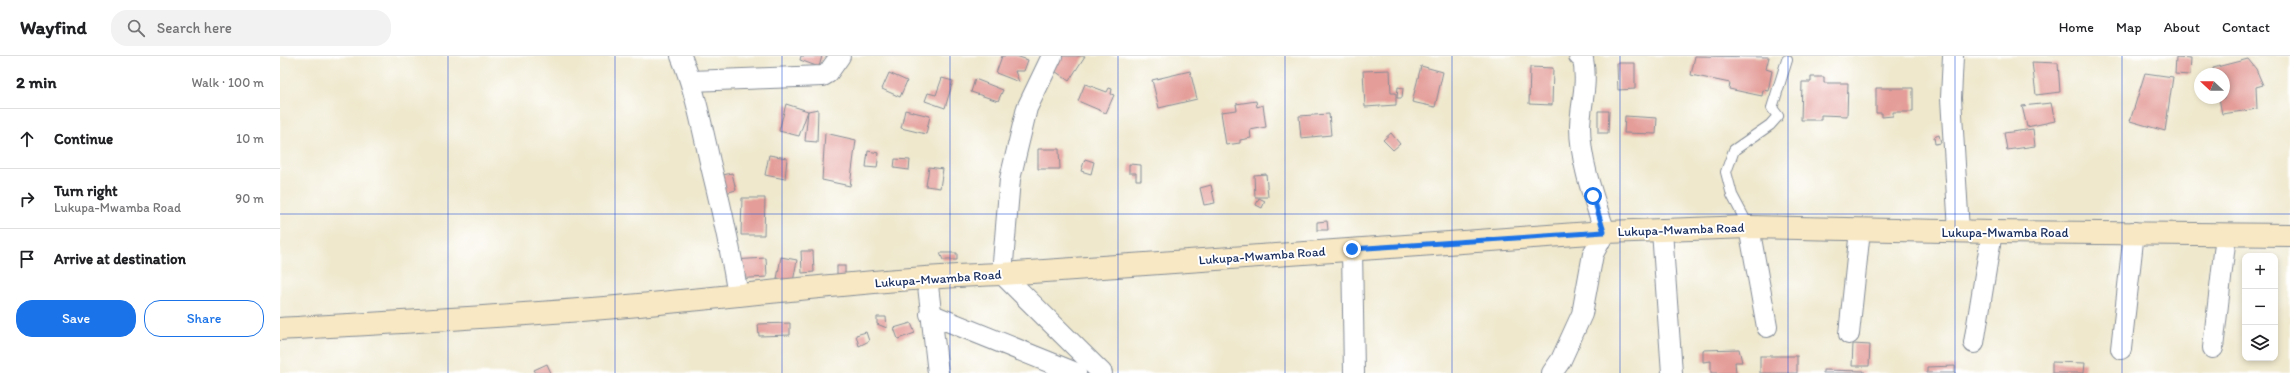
<!DOCTYPE html>
<meta charset="utf-8">
<style>
body{margin:0;font-family:Itim,sans-serif;background:#f2f2f2;color:#202124}
.controls{position:absolute;right:12px;bottom:12px;display:grid;overflow:hidden;border-radius:8px;box-shadow:0 2px 6px #0003}
.controls button{width:36px;height:36px;display:grid;place-items:center;padding:0;border:0;border-bottom:1px solid #e0e0e0;background:#fff;color:#202124;font:20px sans-serif}
.compass{position:absolute;left:1914px;top:12px;width:36px;height:36px;border-radius:50%;background:#fff;box-shadow:0 2px 6px #0003;rotate:292deg}
.stop{position:absolute;width:12px;height:12px;margin:-9px;border:3px solid #1a73e8;border-radius:50%;background:#fff}
.stop.end{background:#1a73e8;border-color:#fff;box-shadow:0 1px 4px #0008}
.list{margin:0;padding:0;list-style:none}
h2{display:flex;justify-content:space-between;align-items:center;height:52px;margin:0;padding:0 16px;font-size:17px}
h2 small{font-size:13px;font-weight:400;color:#757577}
.list li{display:grid;grid-template-columns:26px 1fr auto;gap:12px;align-items:center;box-sizing:border-box;height:60px;padding:0 16px;border-top:1px solid #e0e0e0}
.list b{display:block;font-size:15px;white-space:nowrap}
.list p{margin:0;font-size:13px;white-space:nowrap;color:#757577}
.list em{font-size:13px;font-style:normal;color:#757577}
.actions{display:flex;gap:8px;padding:12px 16px}
.actions a{flex:1;padding:9px 0;border:1px solid #1a73e8;border-radius:16px;text-align:center;font-size:14px;color:#1a73e8}
.actions .main{background:#1a73e8;color:#fff}
.icon{flex:none;width:22px;height:22px;fill:none;stroke:currentColor;stroke-width:2;stroke-linecap:round;stroke-linejoin:round}
.map{position:relative;flex:none;width:2010px;height:317px;overflow:hidden}
header{display:flex;align-items:center;gap:24px;box-sizing:border-box;height:56px;padding:0 20px;background:#fff;border-bottom:1px solid #e0e0e0}
header strong{font-size:19px}
nav{display:flex;gap:22px;margin-inline-start:auto;font-size:14px}
.search{width:280px;height:36px;background:#f2f2f2;display:flex;align-items:center;gap:10px;box-sizing:border-box;padding:0 14px;border-radius:16px;color:#757577;font-size:15px}
main{display:flex}
aside{flex:1;background:#fff}
.map>svg:first-child{display:block}
.building{fill:#e49d99}
.lines{fill:none;stroke-linecap:round;stroke-linejoin:round}
.lane-casing{stroke:#858c96;stroke-width:12}
.street-casing{stroke:#858c96;stroke-width:22}
.secondary-casing{stroke:#858c96;stroke-width:24}
.lane{stroke:#fff;stroke-width:10}
.street{stroke:#fff;stroke-width:20}
.secondary{stroke:#f8e8c3;stroke-width:22}
.route{stroke:#1a73e8;stroke-width:5}
.grid{fill:none;stroke:#1d4ed8;stroke-width:1;stroke-opacity:0.55}
.labels{text-anchor:middle;stroke-width:4;stroke-linejoin:round;paint-order:stroke}
.street-label{font-size:13px;fill:#1b2f5e;stroke:#fff}
</style>
<header>
<strong>Wayfind</strong>
<div class="search"><svg class="icon" aria-label="search" viewBox="0 0 24 24"><circle cx="10" cy="10" r="6"/><path d="M15 15l6 6"/></svg>Search here</div>
<nav><a>Home</a><a>Map</a><a>About</a><a>Contact</a></nav>
</header>
<main>
<aside>
<h2>2 min<small>Walk · 100 m</small></h2>
<ul class="list">
<li><svg class="icon" aria-label="ahead" viewBox="0 0 24 24"><path d="M12 20V5M6 11l6-6 6 6"/></svg><div><b>Continue</b></div><em>10 m</em></li>
<li><svg class="icon" aria-label="right" viewBox="0 0 24 24"><path d="M7 20v-9h11M14 6l5 5-5 5"/></svg><div><b>Turn right</b><p>Lukupa-Mwamba Road</p></div><em>90 m</em></li>
<li><svg class="icon" aria-label="arrive" viewBox="0 0 24 24"><path d="M6 21V4h12l-3 4 3 4H6"/></svg><div><b>Arrive at destination</b></div></li>
</ul>
<div class="actions"><a class="main">Save</a><a>Share</a></div>
</aside>
<div class="map">
<svg width="2010" height="317" viewBox="0 0 2010 317">
<rect width="100%" height="100%" fill="#fff"/>
<filter id="ink" filterUnits="userSpaceOnUse"><feTurbulence type="fractalNoise" baseFrequency=".025" numOctaves="2"/><feDisplacementMap in="SourceGraphic" scale="8" xChannelSelector="R" yChannelSelector="G"/><feConvolveMatrix kernelMatrix="1 2 1 2 8 2 1 2 1" color-interpolation-filters="sRGB"/></filter>
<filter id="wash" filterUnits="userSpaceOnUse"><feTurbulence type="fractalNoise" baseFrequency=".012" numOctaves="4" result="noise"/><feDisplacementMap in="SourceGraphic" scale="16" xChannelSelector="R" yChannelSelector="G"/><feGaussianBlur stdDeviation="0.9" result="paint"/><feColorMatrix in="noise" values="0 0 0 0 0 0 0 0 0 0 0 0 0 0 0 0 0 1.4 0 .05"/><feComposite in="paint" operator="in"/></filter>
<g filter="url(#wash)">
<rect width="100%" height="100%" fill="#efe8cd"/>
<g id="blocks">
<!-- building -->
<g class="building">
<path d="M521,0H542L539,11L520,4Z"/>
<path d="M722,0H736L748,4L744,15H735L739,26L716,17Z"/>
<path d="M781,0H805L789,25L772,13Z"/>
<path d="M1415,0L1489,1L1486,13L1492,15L1488,35L1483,34L1482,40L1449,33L1450,27L1411,19Z"/>
<path d="M1896,1L1911,2L1910,19L1895,18Z"/>
<path d="M1968,3L1976,13L1983,29L1976,31L1977,53L1942,58L1939,42H1944V18H1934L1933,12Z"/>
<path d="M1752,6L1778,7L1780,36L1756,39Z"/>
<path d="M1337,7H1355V33L1338,34Z"/>
<path d="M1141,10L1163,16L1155,51L1132,46Z"/>
<path d="M1250,11L1273,12L1272,49L1249,48Z"/>
<path d="M1110,14L1111,37H1116V49L1085,51L1083,15Z"/>
<path d="M910,15L917,43L879,52L872,24Z"/>
<path d="M609,17L627,25L620,41L602,33Z"/>
<path d="M1865,17L1893,21L1885,75L1850,65Z"/>
<path d="M1531,21H1544V27H1568L1567,60L1541,59V64H1521L1522,26H1531Z"/>
<path d="M662,22L673,25L665,52L645,45L648,37L656,39Z"/>
<path d="M695,23L723,34L718,45L691,36Z"/>
<path d="M805,28L827,36L829,32L832,33L831,38L834,39L826,57L798,45Z"/>
<path d="M1118,31L1123,32L1122,42H1117Z"/>
<path d="M1596,32H1633V56H1613V60L1602,61V57H1596Z"/>
<path d="M976,45L977,51L983,49L986,71L970,74L971,82L960,84V87L946,89L941,56L957,54L956,48Z"/>
<path d="M1771,47L1775,65L1747,71L1742,50Z"/>
<path d="M506,48L528,55L538,53L537,86L525,85L528,55L519,80L499,75Z"/>
<path d="M625,54L650,60L646,78L621,72Z"/>
<path d="M1318,55H1329L1328,77H1318Z"/>
<path d="M1049,58L1051,79L1021,82L1019,60Z"/>
<path d="M1345,60L1377,62L1376,78L1344,77Z"/>
<path d="M1753,73L1755,90L1727,94L1724,77Z"/>
<path d="M545,77L576,84L570,130L542,124Z"/>
<path d="M1111,77L1120,88L1113,94L1103,84Z"/>
<path d="M1659,79L1661,87L1655,88L1654,81Z"/>
<path d="M758,93H779L780,113H758Z"/>
<path d="M588,95L599,97L597,112L586,111Z"/>
<path d="M489,99L507,102L505,123L485,119Z"/>
<path d="M615,103L630,104L629,114L614,112Z"/>
<path d="M805,103L814,106L811,118L801,115Z"/>
<path d="M849,108L861,109V124H856V117H849Z"/>
<path d="M649,111L663,113L660,132L646,130Z"/>
<path d="M452,117L456,134L442,138L438,120Z"/>
<path d="M986,118L988,141H975L974,119Z"/>
<path d="M931,129L935,147L924,149L920,132Z"/>
<path d="M462,142H485L484,179H461Z"/>
<path d="M979,142L985,145L982,152L976,149Z"/>
<path d="M1047,165L1048,174H1037V166Z"/>
<path d="M521,195H533L534,216L522,217Z"/>
<path d="M660,197H677V204H663Z"/>
<path d="M501,201L517,204L513,226L497,223Z"/>
<path d="M486,202L487,221L454,223L453,204Z"/>
<rect x="557" y="210" width="8" height="15"/>
<path d="M597,261H606L607,272L597,268Z"/>
<path d="M510,267V279L479,280L478,268Z"/>
<path d="M631,267L635,277L618,283L614,272Z"/>
<path d="M586,276L589,285L579,290L576,279Z"/>
<path d="M1573,288L1590,289L1589,310H1572Z"/>
<path d="M1459,293L1462,306H1455L1456,317H1431V305L1423,306V294Z"/>
<rect x="1480" y="300" width="37" height="17"/>
<path d="M1772,306L1805,307L1804,317H1772Z"/>
<path d="M267,308L271,317H256L254,314Z"/>
<path d="M1675,310V317H1647V311Z"/>
<path d="M1543,314L1584,315V317H1543Z"/>
</g>
</g>
</g>
<g filter="url(#ink)">
<use href="#blocks" fill-opacity="0" stroke="#858c96" stroke-width="1"/>
<g class="lines">
<defs>
<path id="lane" d="M1469,171L1452,139L1446,116L1454,94L1490,69L1498,60L1492,52L1507,4"/>
<g id="street">
<path d="M401,0C415,34 422,70 430,106C441,150 451,195 458,240"/>
<path d="M772,0L747,52L730,123L722,218L822,317"/>
<path d="M1673,0L1671,42L1679,175"/>
<path d="M411,25L543,20L548,17L560,0"/>
<path d="M1469,171L1487,271"/>
<path d="M1382,175L1392,317"/>
<path d="M1072,193L1074,317"/>
<path d="M647,221L658,317"/>
<path d="M650,258L796,317"/>
<path d="M1569,278L1580,174"/>
<path d="M1694,287L1712,176"/>
<path d="M1933,292L1946,179"/>
<path d="M1841,293L1854,176"/>
<path d="M1272,317L1281,304L1302,258L1313,198L1325,176C1314,143 1300,106 1300,70C1301,45 1308,30 1303,3L1299,0"/>
</g>
<path id="secondary" d="M0,273C120,266 240,260 359,249C480,238 601,222 722,218L1325,176L1469,171L1712,176L2010,179"/>
</defs>
<!-- lane casing -->
<use href="#lane" class="lane-casing"/>
<!-- street casing -->
<use href="#street" class="street-casing"/>
<!-- secondary casing -->
<use href="#secondary" class="secondary-casing"/>
<!-- lane -->
<use href="#lane" class="lane"/>
<!-- street -->
<use href="#street" class="street"/>
<!-- secondary -->
<use href="#secondary" class="secondary"/>
</g>
</g>
<g class="lines" filter="url(#ink)">
<!-- route -->
<path class="route" d="M1072,193L1324,176L1313,140"/>
</g>
<!-- grid -->
<path class="grid" d="M168,0V317M335,0V317M502,0V317M670,0V317M838,0V317M1005,0V317M1172,0V317M1340,0V317M1508,0V317M1675,0V317M1842,0V317M0,158H2010"/>
<g class="labels">
<!-- street labels -->
<g class="street-label">
<text transform="translate(1401 173) rotate(-2)" y="5">Lukupa-Mwamba Road</text>
<text x="1725" y="181">Lukupa-Mwamba Road</text>
<text transform="translate(982 199) rotate(-4)" y="5">Lukupa-Mwamba Road</text>
<text transform="translate(658 222) rotate(-4)" y="5">Lukupa-Mwamba Road</text>
</g>
</g>
</svg>
<div class="controls">
<button>+</button>
<button>−</button>
<button><svg class="icon" aria-label="layers" viewBox="0 0 24 24"><path d="M12 4l9 5-9 5-9-5zM3 14l9 5 9-5"/></svg></button>
</div>
<svg class="compass" viewBox="-18 -18 36 36"><path d="M0-13l5 13h-10z" fill="#e53935"/><path d="M0 13l5-13h-10z" fill="#757577"/></svg>
<div class="stop" style="left:1313px;top:140px"></div>
<div class="stop end" style="left:1072px;top:193px"></div>
</div>
</main>
